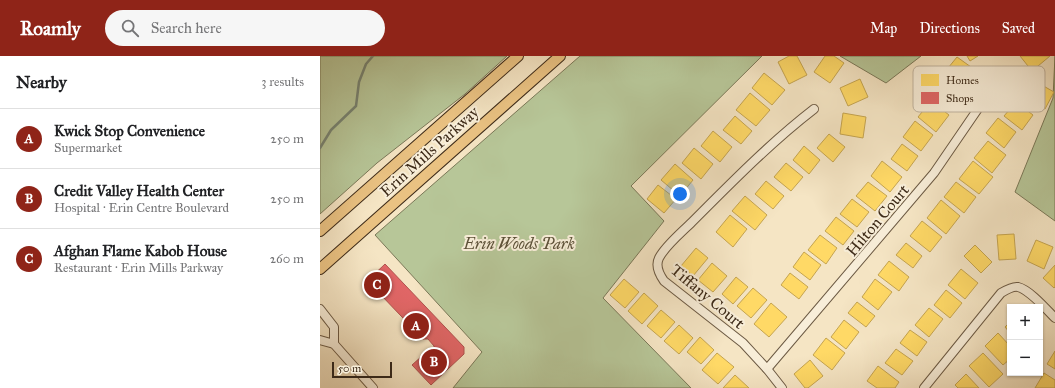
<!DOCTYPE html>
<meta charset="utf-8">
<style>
body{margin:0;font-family:"IM FELL Great Primer",serif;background:#f6f6f6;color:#202124}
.controls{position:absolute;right:12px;bottom:12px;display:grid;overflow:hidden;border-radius:0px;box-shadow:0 1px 3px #0004}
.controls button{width:36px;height:36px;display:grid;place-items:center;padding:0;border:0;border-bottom:1px solid #e0e0e0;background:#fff;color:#202124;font:20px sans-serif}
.scale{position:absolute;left:12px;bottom:10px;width:60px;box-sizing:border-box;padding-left:4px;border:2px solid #3d2a18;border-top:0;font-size:11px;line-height:14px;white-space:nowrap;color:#3d2a18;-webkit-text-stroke:3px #f8eed9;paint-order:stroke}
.you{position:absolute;left:360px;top:138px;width:14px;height:14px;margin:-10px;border:3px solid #fff;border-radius:50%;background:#1a73e8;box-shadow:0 0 0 6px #1a73e833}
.badge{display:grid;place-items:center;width:26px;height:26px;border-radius:50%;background:#8f2418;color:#fff;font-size:13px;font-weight:700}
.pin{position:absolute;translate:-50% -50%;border:2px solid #fff;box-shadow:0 1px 4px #0006}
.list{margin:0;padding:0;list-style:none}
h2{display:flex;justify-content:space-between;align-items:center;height:52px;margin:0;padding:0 16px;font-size:17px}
h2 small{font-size:13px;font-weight:400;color:#757577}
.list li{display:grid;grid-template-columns:26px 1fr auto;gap:12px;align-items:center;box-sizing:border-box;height:60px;padding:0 16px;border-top:1px solid #e0e0e0}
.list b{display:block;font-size:15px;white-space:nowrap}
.list p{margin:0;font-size:13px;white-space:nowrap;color:#757577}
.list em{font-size:13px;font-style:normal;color:#757577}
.icon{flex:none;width:22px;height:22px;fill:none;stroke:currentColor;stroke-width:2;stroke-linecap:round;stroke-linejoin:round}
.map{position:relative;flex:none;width:735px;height:332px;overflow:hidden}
header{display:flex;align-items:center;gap:24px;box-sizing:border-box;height:56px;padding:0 20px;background:#8f2418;color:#fff}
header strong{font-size:19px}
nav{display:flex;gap:22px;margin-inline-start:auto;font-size:14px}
.search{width:280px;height:36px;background:#f6f6f6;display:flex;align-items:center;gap:10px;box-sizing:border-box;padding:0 14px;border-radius:22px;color:#757577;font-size:15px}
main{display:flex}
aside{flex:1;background:#fff}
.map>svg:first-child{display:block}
.green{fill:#b7c698;stroke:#7a7858}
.homes{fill:#ffd966;stroke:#c5a44f}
.shops{fill:#e06666;stroke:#af544f}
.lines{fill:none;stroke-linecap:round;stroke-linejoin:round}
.stream{stroke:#778473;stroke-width:2.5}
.minor-casing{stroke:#6b5943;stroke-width:10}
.major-casing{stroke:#3d2a18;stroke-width:12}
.minor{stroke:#f8eed9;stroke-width:8}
.major{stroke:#eac282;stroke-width:10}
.labels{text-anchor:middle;stroke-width:4;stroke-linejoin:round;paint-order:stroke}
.street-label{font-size:16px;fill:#3d2a18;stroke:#f8eed9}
.park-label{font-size:16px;font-style:italic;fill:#5c5138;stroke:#f8eed9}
.key{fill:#f8eed9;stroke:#c0b39f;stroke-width:1}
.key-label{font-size:11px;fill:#3d2a18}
</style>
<header>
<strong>Roamly</strong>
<div class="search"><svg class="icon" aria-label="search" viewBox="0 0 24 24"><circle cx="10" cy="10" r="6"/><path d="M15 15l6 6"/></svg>Search here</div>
<nav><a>Map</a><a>Directions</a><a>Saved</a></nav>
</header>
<main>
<aside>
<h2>Nearby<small>3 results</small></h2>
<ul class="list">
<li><span class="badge">A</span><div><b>Kwick Stop Convenience</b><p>Supermarket</p></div><em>250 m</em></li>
<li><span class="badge">B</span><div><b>Credit Valley Health Center</b><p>Hospital · Erin Centre Boulevard</p></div><em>250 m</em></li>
<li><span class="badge">C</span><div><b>Afghan Flame Kabob House</b><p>Restaurant · Erin Mills Parkway</p></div><em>260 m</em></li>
</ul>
</aside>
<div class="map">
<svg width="735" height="332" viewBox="0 0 735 332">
<rect width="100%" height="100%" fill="#f5e5c4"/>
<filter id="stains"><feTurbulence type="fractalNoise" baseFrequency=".005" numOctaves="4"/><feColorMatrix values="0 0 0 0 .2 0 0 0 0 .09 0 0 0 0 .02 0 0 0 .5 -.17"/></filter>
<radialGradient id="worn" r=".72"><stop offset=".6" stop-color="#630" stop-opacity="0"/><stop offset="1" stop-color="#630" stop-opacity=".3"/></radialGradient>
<!-- green -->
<g class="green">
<path d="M0,0H187L145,38L57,107L0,158Z"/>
<path d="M260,0H442L311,130L344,165L283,242L371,332H133L162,296L55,179Z"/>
<path d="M520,0H601L566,27Z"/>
<path d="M735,0V165L695,136L733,42Z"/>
</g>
<!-- homes -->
<g class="homes">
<path d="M469,0H477L487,19L469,28L458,6Z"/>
<path d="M505,0H514L524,7L510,27L494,16Z"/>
<path d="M647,0H658L650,5Z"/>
<path d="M700,0H730L712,15Z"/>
<path d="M637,1L651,11L638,28L624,17Z"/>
<path d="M444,17L465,34L452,49L432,32Z"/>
<path d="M540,23L548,41L528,50L520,32Z"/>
<path d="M713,24L734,36L725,53L703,41Z"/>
<path d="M430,37L450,54L436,70L416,54Z"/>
<path d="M611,45L629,59L616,76L598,61Z"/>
<path d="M696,46L713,59L702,74L684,60Z"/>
<path d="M523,57L546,61L543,82L520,78Z"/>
<path d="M415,60L432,75L421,88L403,74Z"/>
<path d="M678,62L696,76L684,92L666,77Z"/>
<path d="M595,65L613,79L601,95L583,81Z"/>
<path d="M393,75L412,91L400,106L381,90Z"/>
<path d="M509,78L525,91L513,106L497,92Z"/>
<path d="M668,85L686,99L672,117L654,102Z"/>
<path d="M582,88L598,100L587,115L571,103Z"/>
<path d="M484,90L500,104L489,118L473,104Z"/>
<path d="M374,92L393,108L381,123L362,107Z"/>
<path d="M562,105L582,121L570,136L551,120Z"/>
<path d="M653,105L673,121L659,138L639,123Z"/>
<path d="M466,107L483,121L471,135L454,121Z"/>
<path d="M355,108L373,124L360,140L341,124Z"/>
<path d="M446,125L464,140L453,153L435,138Z"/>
<path d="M548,126L567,140L555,155L536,140Z"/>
<path d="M636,126L656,141L644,157L624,141Z"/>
<path d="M338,129L356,143L344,157L327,143Z"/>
<path d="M425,140L447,159L435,174L412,155Z"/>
<path d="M532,143L549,156L537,171L520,158Z"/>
<path d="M621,144L640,160L626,178L607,162Z"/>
<path d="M410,159L427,173L413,191L396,176Z"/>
<path d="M516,161L534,175L523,189L505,175Z"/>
<path d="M602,165L622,181L610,196L590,180Z"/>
<path d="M694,178L696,203L679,204L677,179Z"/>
<path d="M500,179L517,192L506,208L488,194Z"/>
<path d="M716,184L733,191L724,213L707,205Z"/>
<path d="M586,187L602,200L593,212L576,199Z"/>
<path d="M655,189L672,206L661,217L644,200Z"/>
<path d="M376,192L388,202L373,220L361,210Z"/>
<path d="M484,196L501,209L490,224L473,211Z"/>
<path d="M569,205L589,221L579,235L558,219Z"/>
<path d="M392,207L407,220L393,236L378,224Z"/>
<path d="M735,209V231L734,232L723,222Z"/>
<path d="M641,213L658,227L645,243L628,229Z"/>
<path d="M470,217L488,231L479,243L461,229Z"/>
<path d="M416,221L428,231L413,248L402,238Z"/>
<path d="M304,223L319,236L305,252L290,239Z"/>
<path d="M555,223L572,236L558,254L542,241Z"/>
<path d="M433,232L447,244L431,262L417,250Z"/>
<path d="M626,234L642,247L630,262L614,249Z"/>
<path d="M324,237L338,250L322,268L308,255Z"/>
<path d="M537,246L555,260L546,271L528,257Z"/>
<path d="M451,247L467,261L449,281L434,268Z"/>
<path d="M609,252L623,263L609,281L595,269Z"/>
<path d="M341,254L355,266L341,282L327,270Z"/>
<path d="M524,264L539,276L526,293L511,281Z"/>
<path d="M690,266V277L685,271Z"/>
<path d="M359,269L373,282L359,298L344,285Z"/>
<path d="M590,274L607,286L597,300L580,287Z"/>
<path d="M678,277L690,290V303L683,309L665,290Z"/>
<path d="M380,281L394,294L381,308L367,296Z"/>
<path d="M506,282L525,297L512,314L493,299Z"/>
<path d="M576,293L593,305L582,319L565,307Z"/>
<path d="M735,295V313L727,308Z"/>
<path d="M397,297L414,311L398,328L382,314Z"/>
<path d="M663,297L683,318L669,331L649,310Z"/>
<path d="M490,304L503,320L488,332H485L474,318Z"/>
<path d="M558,310L579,326L575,332H557L547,325Z"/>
<path d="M724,317L735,324V332H715Z"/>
<path d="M646,318L659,332H638L635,329Z"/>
<path d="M415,319L429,332H403Z"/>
</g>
<!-- shops -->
<path class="shops" d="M65,208L144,291V298L111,329L92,309L102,300H108L114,295V290L108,283H103L60,238L58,240L45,227Z"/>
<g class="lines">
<!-- stream -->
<path class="stream" d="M0,92L11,74L36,50L39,26L46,8L53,0"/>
<defs>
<g id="minor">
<path d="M0,253L14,271V288"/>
<path d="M0,284L14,288L53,332"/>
<path d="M447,313L614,117L677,25"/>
<path d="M462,332L447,313L423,287L344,225C339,218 335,210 339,202C345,190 362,176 372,166C411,127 450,87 494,53"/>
<path d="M604,332L681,237C686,234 693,230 698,231C710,234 726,253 735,262"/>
</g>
<g id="major">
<path d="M0,175L198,0"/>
<path d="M0,213L240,0"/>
</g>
</defs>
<!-- minor casing -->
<use href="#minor" class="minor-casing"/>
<!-- major casing -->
<use href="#major" class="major-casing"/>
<!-- minor -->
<use href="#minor" class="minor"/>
<!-- major -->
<use href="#major" class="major"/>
</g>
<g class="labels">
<!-- street labels -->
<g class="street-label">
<text transform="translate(109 95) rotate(-42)" y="6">Erin Mills Parkway</text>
<text transform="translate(557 164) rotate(-50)" y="6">Hilton Court</text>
<text transform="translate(388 240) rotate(40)" y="6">Tiffany Court</text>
</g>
<!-- park labels -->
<g class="park-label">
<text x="199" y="193">Erin Woods Park</text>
</g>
</g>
<!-- legend -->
<rect x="593" y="10" width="132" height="46" rx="6" class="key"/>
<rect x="601" y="18" width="18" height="12" fill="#ffd966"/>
<rect x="601" y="36" width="18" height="12" fill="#e06666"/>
<g class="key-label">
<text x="626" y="28">Homes</text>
<text x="626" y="46">Shops</text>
</g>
<rect width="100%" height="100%" filter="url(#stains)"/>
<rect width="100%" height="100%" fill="url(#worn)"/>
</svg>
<div class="controls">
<button>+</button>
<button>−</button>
</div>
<div class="scale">50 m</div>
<div class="you"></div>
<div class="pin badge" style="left:96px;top:270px">A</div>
<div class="pin badge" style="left:114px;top:306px">B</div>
<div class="pin badge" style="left:57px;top:229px">C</div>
</div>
</main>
